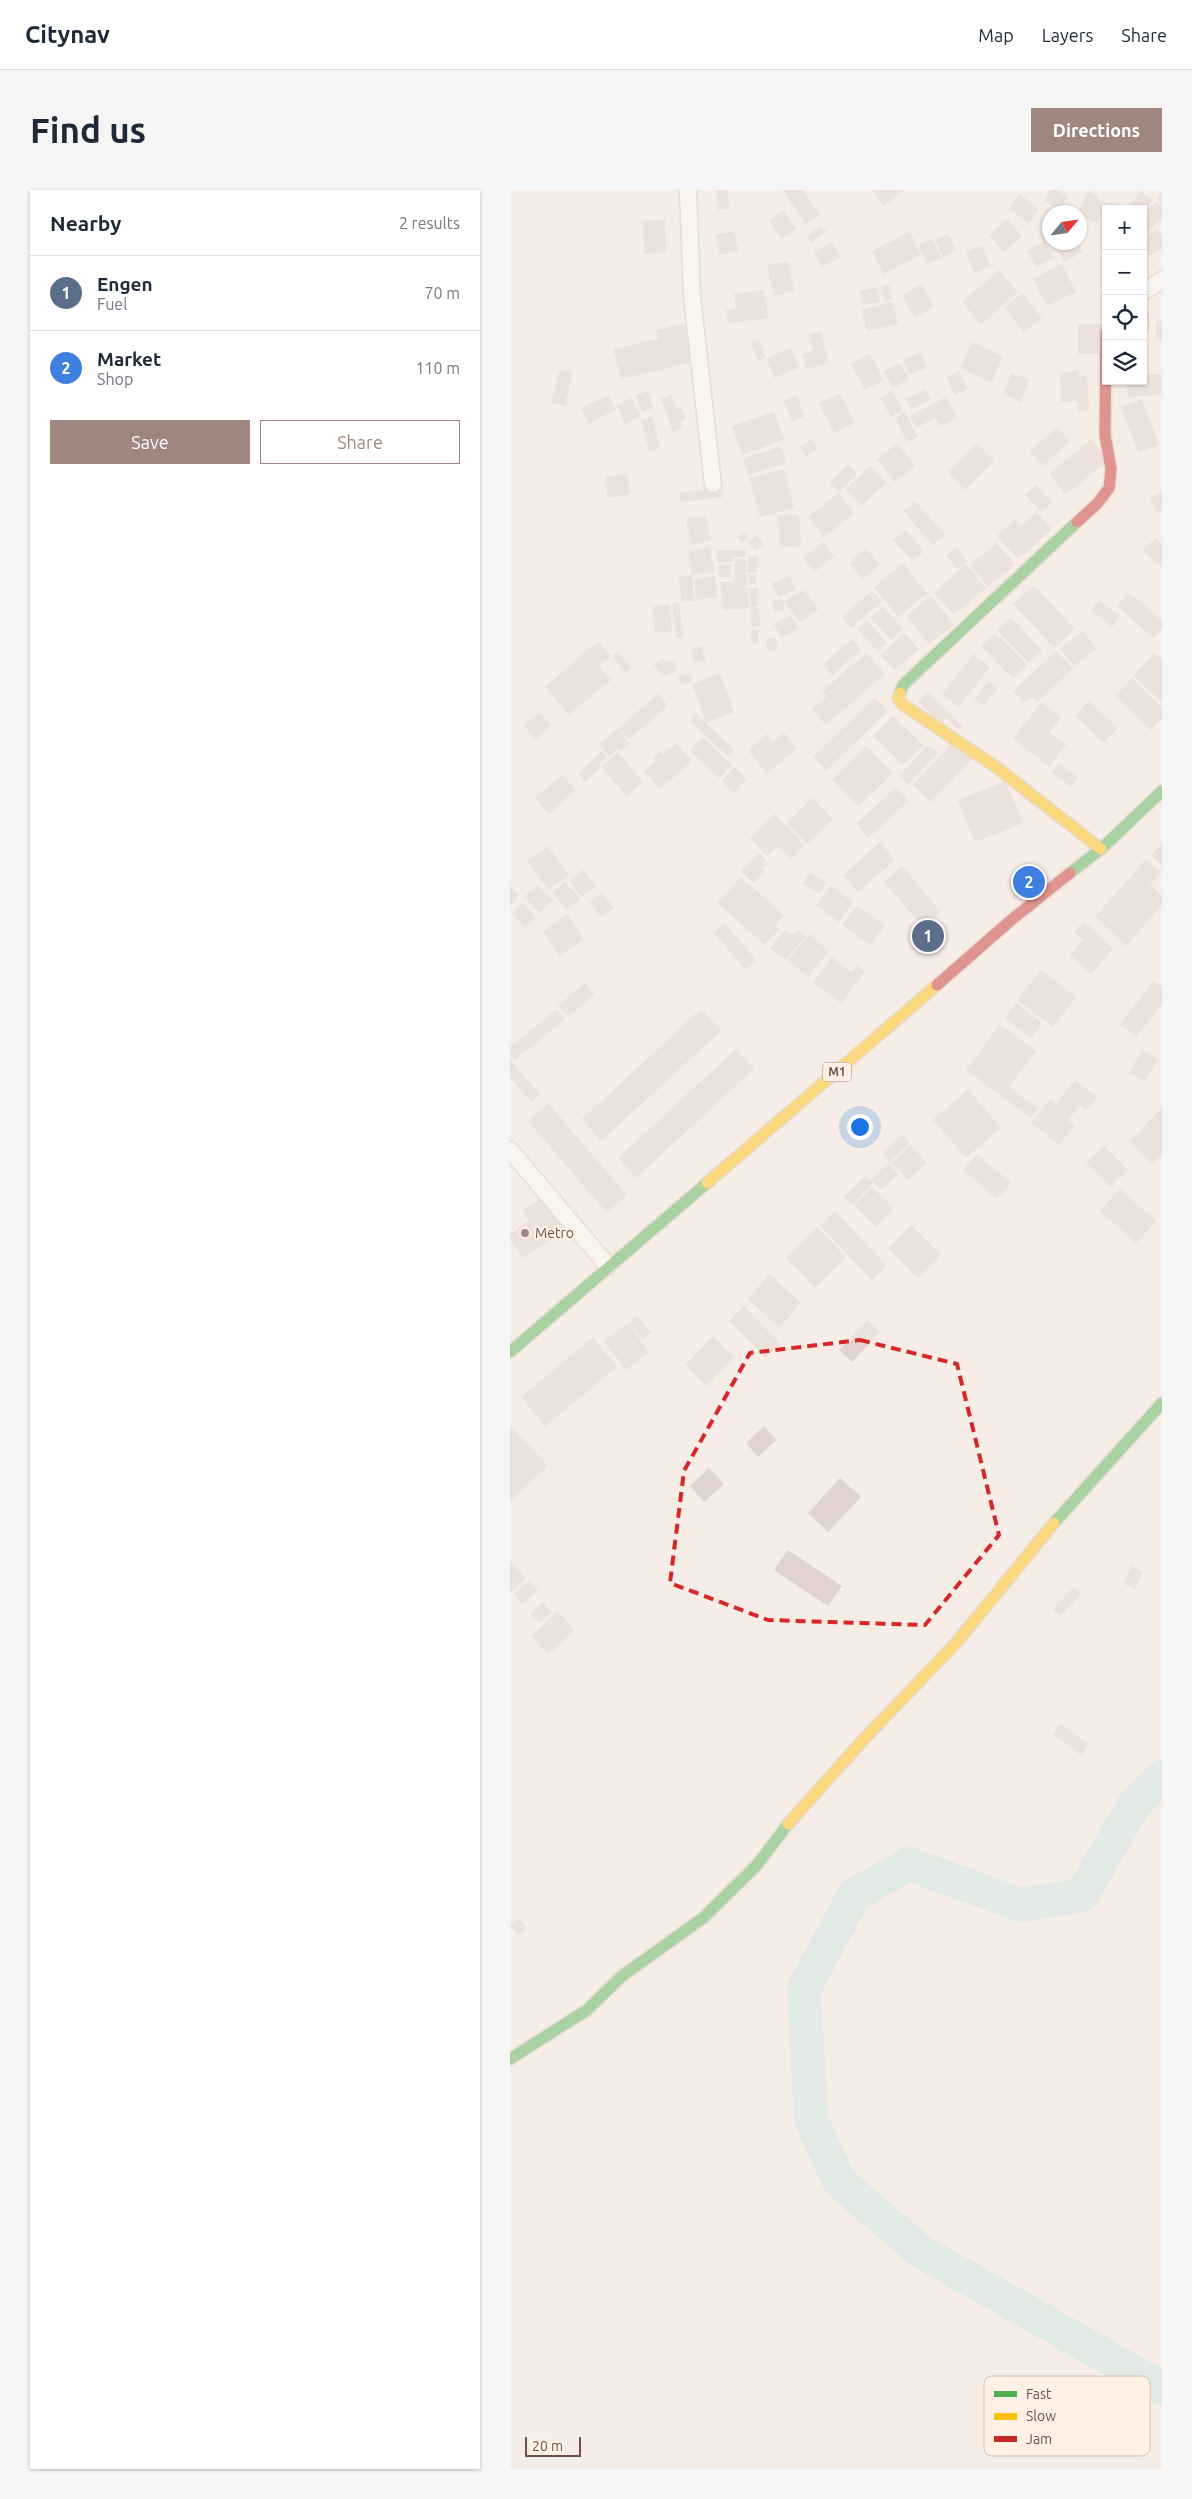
<!DOCTYPE html>
<meta charset="utf-8">
<style>
body{margin:0;font-family:Ubuntu,sans-serif;background:#f6f6f7;color:#1f2937}
.controls{position:absolute;right:15px;top:15px;display:grid;overflow:hidden;border-radius:0px;box-shadow:0 1px 4px #0004}
.controls button{width:45px;height:45px;display:grid;place-items:center;padding:0;border:0;border-bottom:1px solid #e0e1e3;background:#fff;color:#1f2937;font:25px sans-serif}
.compass{position:absolute;left:532px;top:15px;width:45px;height:45px;border-radius:50%;background:#fff;box-shadow:0 1px 4px #0004;rotate:61deg}
.scale{position:absolute;left:15px;bottom:12px;width:56px;box-sizing:border-box;padding-left:5px;border:2px solid #715048;border-top:0;font-size:14px;line-height:18px;white-space:nowrap;color:#715048;-webkit-text-stroke:4px #fff1e5;paint-order:stroke}
.you{position:absolute;left:349px;top:936px;width:18px;height:18px;margin:-12px;border:4px solid #fff;border-radius:50%;background:#1a73e8;box-shadow:0 0 0 8px #1a73e833}
.badge{display:grid;place-items:center;width:32px;height:32px;border-radius:50%;background:#9f877f;color:#fff;font-size:16px;font-weight:700}
.pin{position:absolute;translate:-50% -50%;border:2px solid #fff;box-shadow:0 1px 5px #0006}
.list{margin:0;padding:0;list-style:none}
h2{display:flex;justify-content:space-between;align-items:center;height:65px;margin:0;padding:0 20px;font-size:21px}
h2 small{font-size:16px;font-weight:400;color:#747a83}
.list li{display:grid;grid-template-columns:32px 1fr auto;gap:15px;align-items:center;box-sizing:border-box;height:75px;padding:0 20px;border-top:1px solid #e0e1e3}
.list b{display:block;font-size:19px;white-space:nowrap}
.list p{margin:0;font-size:16px;white-space:nowrap;color:#747a83}
.list em{font-size:16px;font-style:normal;color:#747a83}
.actions{display:flex;gap:10px;padding:15px 20px}
.actions a{flex:1;padding:11px 0;border:1px solid #9f877f;border-radius:0px;text-align:center;font-size:18px;color:#9f877f}
.actions .main{background:#9f877f;color:#fff}
.icon{flex:none;width:28px;height:28px;fill:none;stroke:currentColor;stroke-width:2;stroke-linecap:round;stroke-linejoin:round}
.map{position:relative;flex:none;width:652px;height:2279px;overflow:hidden;border-radius:0px}
header{display:flex;align-items:center;gap:30px;box-sizing:border-box;height:70px;padding:0 25px;background:#fff;border-bottom:1px solid #e0e1e3}
header strong{font-size:24px}
nav{display:flex;gap:28px;margin-inline-start:auto;font-size:18px}
.intro{display:flex;align-items:center;justify-content:space-between;box-sizing:border-box;height:120px;padding:0 30px}
h1{margin:0;font-size:35px}
.button{padding:12px 22px;border-radius:0px;background:#9f877f;color:#fff;font-size:18px;font-weight:700}
main{display:flex;gap:30px;padding:0 30px}
aside{flex:1;background:#fff;border-radius:0px;box-shadow:0 1px 4px #0004}
.map>svg:first-child{display:block}
.lines{fill:none;stroke-linecap:round;stroke-linejoin:round}
.river{stroke:#c8e7e4;stroke-width:34}
.building{fill:#e1d4ce}
.street-casing{stroke:#d6cac4;stroke-width:19}
.fast-casing{stroke:#d5c8c3;stroke-width:14}
.slow-casing{stroke:#d5c8c3;stroke-width:14}
.jam-casing{stroke:#d5c8c3;stroke-width:14}
.street{stroke:#fefcfb;stroke-width:16}
.fast{stroke:#4caf50;stroke-width:11}
.slow{stroke:#ffc107;stroke-width:11}
.jam{stroke:#c62828;stroke-width:11}
.marked{fill:none;stroke:#d62828;stroke-width:4;stroke-dasharray:10 6;stroke-linejoin:round}
.poi-dot{fill:#9f877f;stroke:#fff1e5;stroke-width:2}
.labels{text-anchor:middle;stroke-width:4.5;stroke-linejoin:round;paint-order:stroke}
.shield{fill:#fff1e5;stroke:#9c8077;stroke-width:1}
.shield-label{font-size:12px;font-weight:bold;fill:#715048}
.poi-label{font-size:14px;fill:#715048;stroke:#fff1e5;text-anchor:start}
.key{fill:#fff1e5;stroke:#d4c1b6;stroke-width:1}
.key-label{font-size:14px;fill:#715048}
</style>
<header>
<strong>Citynav</strong>
<nav><a>Map</a><a>Layers</a><a>Share</a></nav>
</header>
<div class="intro"><h1>Find us</h1><a class="button">Directions</a></div>
<main>
<aside>
<h2>Nearby<small>2 results</small></h2>
<ul class="list">
<li><span class="badge" style="background:#5c6f8a">1</span><div><b>Engen</b><p>Fuel</p></div><em>70 m</em></li>
<li><span class="badge" style="background:#3f7fe0">2</span><div><b>Market</b><p>Shop</p></div><em>110 m</em></li>
</ul>
<div class="actions"><a class="main">Save</a><a>Share</a></div>
</aside>
<div class="map">
<svg width="652" height="2279" viewBox="0 0 652 2279">
<rect width="100%" height="100%" fill="#f5ede6"/>
<g class="lines">
<!-- river -->
<path class="river" d="M652,1587L624,1615L572,1705L511,1715L399,1674L344,1705L294,1799L301,1929L329,1991L410,2061L652,2198"/>
</g>
<!-- building -->
<g class="building">
<path d="M206,0H217L219,19L208,20Z"/>
<path d="M273,0H293L310,25L295,34Z"/>
<path d="M362,0H394L374,16Z"/>
<path d="M541,0H546L558,7L550,20L534,11Z"/>
<path d="M578,1L589,6L588,9L596,13L587,33L570,26L568,22Z"/>
<path d="M631,1L643,11L633,23V19H622L619,16Z"/>
<path d="M652,2V15L646,9Z"/>
<path d="M510,4L529,20L518,34L499,18Z"/>
<path d="M600,12L609,19H596V26L592,24Z"/>
<path d="M646,12L652,17V28L633,47V24Z"/>
<path d="M274,20L286,39L271,49L259,30Z"/>
<path d="M497,29L512,46L494,62L479,45Z"/>
<path d="M155,30L156,63L134,64L133,31Z"/>
<path d="M311,35L316,41L302,53L297,47Z"/>
<path d="M648,39L652,46V59L640,66L633,54V48Z"/>
<path d="M224,41L229,61L210,65L206,45Z"/>
<path d="M400,42L411,65L373,84L362,61Z"/>
<path d="M438,43L446,60L433,67L425,50Z"/>
<path d="M422,49L431,68L417,74L408,55Z"/>
<path d="M534,51L544,68L526,77L517,61Z"/>
<path d="M322,52L330,67L312,77L304,62Z"/>
<path d="M557,52H567L573,62L555,72L547,58Z"/>
<path d="M472,56L480,76L464,83L456,61Z"/>
<path d="M278,71L284,101L264,106L257,75Z"/>
<path d="M552,74L566,102L537,116L523,89Z"/>
<path d="M489,80L508,102L471,134L452,112Z"/>
<path d="M412,94L424,117L404,128L392,105Z"/>
<path d="M379,95L382,109L374,111L371,97Z"/>
<path d="M366,97L370,112L353,115L350,101Z"/>
<path d="M254,100L258,128L219,133L216,120L226,118L224,104Z"/>
<path d="M512,103L532,128L514,142L494,117Z"/>
<path d="M383,112L388,134L357,141L352,119Z"/>
<path d="M633,123H639V141L633,140Z"/>
<rect x="646" y="131" width="6" height="19"/>
<path d="M179,132L188,171L111,189L103,159L148,149L146,140Z"/>
<rect x="568" y="134" width="24" height="30"/>
<path d="M310,141L319,173L296,179L292,164L303,160L299,144Z"/>
<path d="M249,149L256,168L248,171L241,152Z"/>
<path d="M462,152L493,166L482,193L450,178Z"/>
<path d="M281,158L289,178L264,188L256,168Z"/>
<path d="M410,162L417,178L400,185L393,170Z"/>
<path d="M360,163L374,190L355,200L341,174Z"/>
<path d="M389,173L399,189L383,198L373,182Z"/>
<path d="M50,179L63,182L55,216L41,213Z"/>
<path d="M449,181L458,199L445,205L436,187Z"/>
<path d="M568,181V186H577L579,221H568L567,211L551,212L550,182Z"/>
<path d="M501,183L519,189L511,212L494,205Z"/>
<path d="M651,184L652,204L618,208L617,191H633V185Z"/>
<path d="M416,199L421,209L401,219L396,209Z"/>
<path d="M382,200L393,220L381,227L370,208Z"/>
<path d="M138,201L143,218L132,222L126,205Z"/>
<path d="M330,203L345,233L324,243L309,213Z"/>
<path d="M161,204L167,219L171,217L176,229L170,231L172,238L163,242L151,209Z"/>
<path d="M99,205L106,220L79,233L71,218Z"/>
<path d="M287,205L294,227L282,231L274,210Z"/>
<path d="M436,207L447,228L430,236L425,228L406,238L400,226Z"/>
<path d="M122,208L131,226L115,234L107,215Z"/>
<path d="M632,209L649,255L628,262L611,217Z"/>
<path d="M264,222L274,250L232,265L222,236Z"/>
<path d="M395,222L408,247L397,252L385,228Z"/>
<path d="M143,227L150,258L139,261L131,229Z"/>
<path d="M547,237L560,251L533,276L520,261Z"/>
<path d="M301,249L308,258L297,267L290,258Z"/>
<path d="M581,249L598,270L556,305L539,284Z"/>
<path d="M387,253L405,276L385,292L367,270Z"/>
<path d="M467,253L484,271L455,300L438,283Z"/>
<path d="M271,256L276,273L238,285L233,269Z"/>
<path d="M337,274L347,283L329,302L320,293Z"/>
<path d="M360,276L376,293L352,316L336,299Z"/>
<path d="M274,279L284,318L250,327L239,288Z"/>
<path d="M117,283L120,304L98,308L95,287Z"/>
<path d="M526,295L542,312L532,322L515,305Z"/>
<path d="M212,298L213,307L170,312L169,302Z"/>
<path d="M652,302V320L647,322L640,308Z"/>
<path d="M328,303L344,323L314,347L298,327Z"/>
<path d="M405,311L435,345L423,355L393,321Z"/>
<path d="M527,322L542,339L508,369L487,346L506,329L511,336Z"/>
<path d="M289,324L291,356L270,358L268,325Z"/>
<path d="M196,326L201,351L181,355L176,329Z"/>
<path d="M395,340L414,361L402,371L383,350Z"/>
<path d="M235,343L239,349L231,353L227,347Z"/>
<path d="M247,345L254,354L245,361L238,352Z"/>
<path d="M645,348L652,354V377L633,361Z"/>
<path d="M313,352L324,366L304,382L293,368Z"/>
<path d="M487,353L505,375L478,397L460,375Z"/>
<path d="M200,357L204,382L182,385L178,361Z"/>
<path d="M446,357L457,371L447,379L436,365Z"/>
<path d="M356,358L370,374L353,389L339,373Z"/>
<path d="M207,360H236L235,367H223V372H207Z"/>
<path d="M238,366L248,367L247,383L237,382Z"/>
<path d="M235,369L239,418L213,420L210,392H224L225,370Z"/>
<path d="M393,373L417,403L388,427L364,397Z"/>
<path d="M221,374V387H209V375Z"/>
<path d="M456,374L476,398L444,425L424,402Z"/>
<path d="M182,385L184,411L172,412L169,387Z"/>
<path d="M238,385H245L246,394L239,395Z"/>
<path d="M205,386L208,407L187,410L184,389Z"/>
<path d="M280,386L285,400L268,407L262,393Z"/>
<path d="M524,395L565,439L544,458L503,414Z"/>
<path d="M239,398H247L248,416L241,417Z"/>
<path d="M294,400L308,419L290,433L274,411V420L264,422L262,410L272,409L274,411Z"/>
<path d="M362,401L372,411L341,438L332,427Z"/>
<path d="M619,402L652,431V438L643,448L607,416Z"/>
<path d="M421,406L444,435L419,454L396,426Z"/>
<path d="M589,410L610,426L602,437L581,420Z"/>
<path d="M169,412L173,447L166,448L162,413Z"/>
<path d="M159,415L162,441L145,443L142,417Z"/>
<path d="M373,417L393,439L381,450L361,427Z"/>
<path d="M249,418L250,436L242,437L240,419Z"/>
<path d="M281,425L288,438L271,448L264,434Z"/>
<path d="M501,427L532,460L519,473L487,440Z"/>
<path d="M357,430L377,453L368,462L347,439Z"/>
<path d="M241,440H248V454L242,455Z"/>
<path d="M573,441L587,459L564,476L550,459Z"/>
<path d="M394,443L409,459L385,480L370,465Z"/>
<path d="M485,443L517,475L503,489L471,456Z"/>
<path d="M266,448L267,460L257,461L256,449Z"/>
<path d="M342,449L351,460L322,485L313,474Z"/>
<path d="M88,451L101,466L89,476L101,490L59,525L35,497Z"/>
<path d="M192,456L196,471L185,473L181,459Z"/>
<path d="M546,461L563,479L527,513L521,507L514,513L503,501Z"/>
<path d="M108,462L122,477L116,482L102,467Z"/>
<path d="M357,463L375,484L316,535L302,519L317,506L312,501Z"/>
<path d="M644,463L652,470V512L623,486Z"/>
<path d="M464,464L480,477L449,517L432,504Z"/>
<path d="M153,468L155,473L164,471L167,481L152,486L144,475Z"/>
<path d="M180,483L183,491L171,495L168,486Z"/>
<path d="M210,483L224,522L196,532L182,494Z"/>
<path d="M622,488L652,517V529L641,540L605,506Z"/>
<path d="M479,490L488,498L474,516L464,509Z"/>
<path d="M417,502L453,536L449,540L436,528L431,534L408,512Z"/>
<path d="M148,504L158,516L119,549L109,538Z"/>
<path d="M365,507L378,521L316,581L303,567Z"/>
<path d="M579,511L608,538L593,553L565,526Z"/>
<path d="M532,512L551,528L539,542L556,555L539,577L503,548Z"/>
<path d="M29,522L41,535L26,549L14,536Z"/>
<path d="M186,524L225,560L219,567L180,531Z"/>
<path d="M383,526L413,555L393,575L363,546Z"/>
<path d="M108,538L120,554L110,562L108,559L99,566L89,554Z"/>
<path d="M274,543L287,559L257,584L238,560L257,544L263,551Z"/>
<path d="M192,547L222,575L209,588L180,561Z"/>
<path d="M445,550L464,567L421,612L402,595Z"/>
<path d="M167,553L182,572L149,599L134,581L146,571L143,567L150,561L153,564Z"/>
<path d="M418,555L428,563L398,595L389,586Z"/>
<path d="M356,556L383,583L349,616L322,589Z"/>
<path d="M92,561L97,567L88,575L91,577L75,592L68,584Z"/>
<path d="M108,562L133,592L117,607L91,577Z"/>
<path d="M549,573L568,588L561,597L542,582Z"/>
<path d="M225,577L237,589L224,603L212,591Z"/>
<path d="M52,585L66,600L39,624L25,608Z"/>
<path d="M496,591L513,633L465,652L448,610Z"/>
<path d="M386,597L399,611L358,648L346,634Z"/>
<path d="M302,608L323,629L297,654L277,633Z"/>
<path d="M265,624L295,655L281,669L268,656L257,666L240,649Z"/>
<path d="M370,652L385,670L348,702L333,685Z"/>
<path d="M652,653V676L641,666Z"/>
<path d="M37,656L59,684L39,700L17,671Z"/>
<path d="M249,663L259,674L253,679L255,682L244,693L231,681Z"/>
<path d="M636,669L651,682L640,695L652,706V715L616,756L585,727Z"/>
<path d="M392,676L431,722L413,737L374,692Z"/>
<path d="M73,680L86,696L72,707L59,691Z"/>
<path d="M300,682L316,692L309,704L293,694Z"/>
<path d="M231,687L274,725L264,736L269,740L255,755L207,713Z"/>
<path d="M55,692L70,709L57,720L42,703Z"/>
<path d="M28,695L43,711L29,723L14,707Z"/>
<path d="M0,696L10,704L0,716Z"/>
<path d="M321,696L343,712L329,732L306,716Z"/>
<path d="M92,703L104,718L91,727L80,712Z"/>
<path d="M13,713L26,728L15,738L2,723Z"/>
<path d="M347,715L375,735L360,755L332,735Z"/>
<path d="M57,724L74,749L50,766L33,742Z"/>
<path d="M574,731L603,759L581,784L560,765L573,750L564,742Z"/>
<path d="M215,733L246,770L235,779L204,743Z"/>
<path d="M276,739L284,745L288,740L296,746L275,770L260,758Z"/>
<path d="M300,744L319,761L298,787L278,770Z"/>
<path d="M322,767L341,782L347,775L355,782L331,813L303,793Z"/>
<path d="M531,780L566,807L543,837L507,810Z"/>
<path d="M644,791L652,797V814L626,847L610,834Z"/>
<path d="M75,793L84,804L58,827L48,816Z"/>
<path d="M506,813L532,833L521,848L495,828Z"/>
<path d="M47,819L55,829L5,870L0,864V857Z"/>
<path d="M191,819L211,841L91,951L72,929Z"/>
<path d="M490,834L526,861L499,897L528,919L521,928L456,880Z"/>
<path d="M226,859L244,879L126,988L108,968Z"/>
<path d="M632,860L648,870L635,892L619,882Z"/>
<path d="M0,870L30,904L21,912L0,888Z"/>
<path d="M565,890L587,907L576,920L570,915L558,930L565,935L549,955L521,933L540,909L546,914Z"/>
<path d="M458,899L491,938L456,968L423,930Z"/>
<path d="M38,913L117,1005L97,1023L18,931Z"/>
<path d="M652,918V965L643,974L620,951Z"/>
<path d="M392,945L400,953L380,972L373,963Z"/>
<path d="M401,955L417,973L398,990L382,973Z"/>
<path d="M594,956L618,980L600,997L576,973Z"/>
<path d="M467,964L501,993L487,1009L453,980Z"/>
<path d="M378,973L389,984L371,1000L361,989Z"/>
<path d="M355,986L363,993L342,1015L334,1007Z"/>
<path d="M362,997L384,1018L366,1037L344,1015Z"/>
<path d="M610,999L646,1031L626,1053L590,1021Z"/>
<path d="M32,1007L55,1041L13,1068L0,1049V1044L19,1031L12,1020Z"/>
<path d="M325,1021L377,1076L362,1091L310,1036Z"/>
<path d="M401,1035L431,1065L408,1089L378,1059Z"/>
<path d="M307,1037L336,1067L305,1098L276,1068Z"/>
<path d="M260,1084L291,1113L269,1138L238,1109Z"/>
<path d="M234,1116L270,1153L255,1167L219,1131Z"/>
<path d="M127,1126L141,1142L133,1150L119,1133L139,1163L116,1180L94,1151Z"/>
<path d="M357,1130L370,1142L342,1172L329,1160Z"/>
<path d="M203,1146L224,1167L196,1196L175,1175Z"/>
<path d="M83,1147L107,1177L35,1237L11,1207Z"/>
<path d="M254,1236L266,1250L248,1267L236,1253Z"/>
<path d="M1,1237L38,1276L0,1311V1238Z"/>
<path d="M199,1278L214,1294L194,1312L180,1296Z"/>
<path d="M330,1288L351,1307L318,1342L298,1323Z"/>
<path d="M278,1360L332,1396L318,1416L264,1380Z"/>
<path d="M1,1371L16,1388L0,1403V1373Z"/>
<path d="M621,1376L633,1382L625,1399L614,1394Z"/>
<path d="M19,1391L28,1400L12,1414L4,1404Z"/>
<path d="M564,1397L571,1404L551,1426L543,1419Z"/>
<path d="M33,1412L42,1422L29,1433L20,1424Z"/>
<path d="M47,1421L65,1440L38,1465L21,1446Z"/>
<path d="M551,1534L578,1554L571,1565L543,1544Z"/>
<path d="M9,1729L17,1738L8,1746L0,1736Z"/>
</g>
<g class="lines">
<defs>
<g id="street">
<path d="M178,0L182,106L203,294"/>
<path d="M633,102L652,90"/>
<path d="M0,960L98,1076"/>
</g>
<g id="fast">
<path d="M390,503L393,495L567,332"/>
<path d="M560,683L591,659L652,601"/>
<path d="M0,1162L197,993"/>
<path d="M544,1333L652,1213"/>
<path d="M0,1869L77,1820L112,1786L193,1728L247,1675L278,1634"/>
</g>
<g id="slow">
<path d="M390,503L388,508L392,514L486,577L591,659"/>
<path d="M197,993L427,795"/>
<path d="M278,1634L354,1549L446,1453L544,1333"/>
</g>
<g id="jam">
<path d="M567,332L587,314L599,298L601,279L595,245L596,143"/>
<path d="M427,795L500,731L560,683"/>
</g>
</defs>
<!-- street casing -->
<use href="#street" class="street-casing"/>
<!-- fast casing -->
<use href="#fast" class="fast-casing"/>
<!-- slow casing -->
<use href="#slow" class="slow-casing"/>
<!-- jam casing -->
<use href="#jam" class="jam-casing"/>
<!-- street -->
<use href="#street" class="street"/>
<!-- fast -->
<use href="#fast" class="fast"/>
<!-- slow -->
<use href="#slow" class="slow"/>
<!-- jam -->
<use href="#jam" class="jam"/>
</g>
<!-- marked area -->
<path d="M0 0H652V2279H0ZM350,1150L447,1174L489,1345L415,1435L258,1430L160,1393L174,1281L240,1163Z" fill="#f5ede6" fill-opacity=".55" fill-rule="evenodd"/>
<path class="marked" d="M350,1150L447,1174L489,1345L415,1435L258,1430L160,1393L174,1281L240,1163Z"/>
<!-- markers -->
<circle class="poi-dot" cx="15" cy="1043" r="5"/>
<g class="labels">
<!-- shield labels -->
<rect class="shield" x="313" y="872.5" width="28" height="19" rx="4"/>
<g class="shield-label">
<text x="327" y="886">M1</text>
</g>
<!-- poi labels -->
<g class="poi-label">
<text x="25" y="1048">Metro</text>
</g>
</g>
<!-- legend -->
<rect x="474" y="2186" width="166" height="80" rx="8" class="key"/>
<rect x="484" y="2201" width="23" height="6" fill="#4caf50"/>
<rect x="484" y="2223" width="23" height="7" fill="#ffc107"/>
<rect x="484" y="2246" width="23" height="6" fill="#c62828"/>
<g class="key-label">
<text x="516" y="2209">Fast</text>
<text x="516" y="2231">Slow</text>
<text x="516" y="2254">Jam</text>
</g>
</svg>
<div class="controls">
<button>+</button>
<button>−</button>
<button><svg class="icon" aria-label="locate" viewBox="0 0 24 24"><circle cx="12" cy="12" r="6"/><path d="M12 2v4M12 18v4M2 12h4M18 12h4"/></svg></button>
<button><svg class="icon" aria-label="layers" viewBox="0 0 24 24"><path d="M12 4l9 5-9 5-9-5zM3 14l9 5 9-5"/></svg></button>
</div>
<svg class="compass" viewBox="-18 -18 36 36"><path d="M0-13l5 13h-10z" fill="#e53935"/><path d="M0 13l5-13h-10z" fill="#747a83"/></svg>
<div class="scale">20 m</div>
<div class="you"></div>
<div class="pin badge" style="left:418px;top:746px;background:#5c6f8a">1</div>
<div class="pin badge" style="left:519px;top:692px;background:#3f7fe0">2</div>
</div>
</main>
